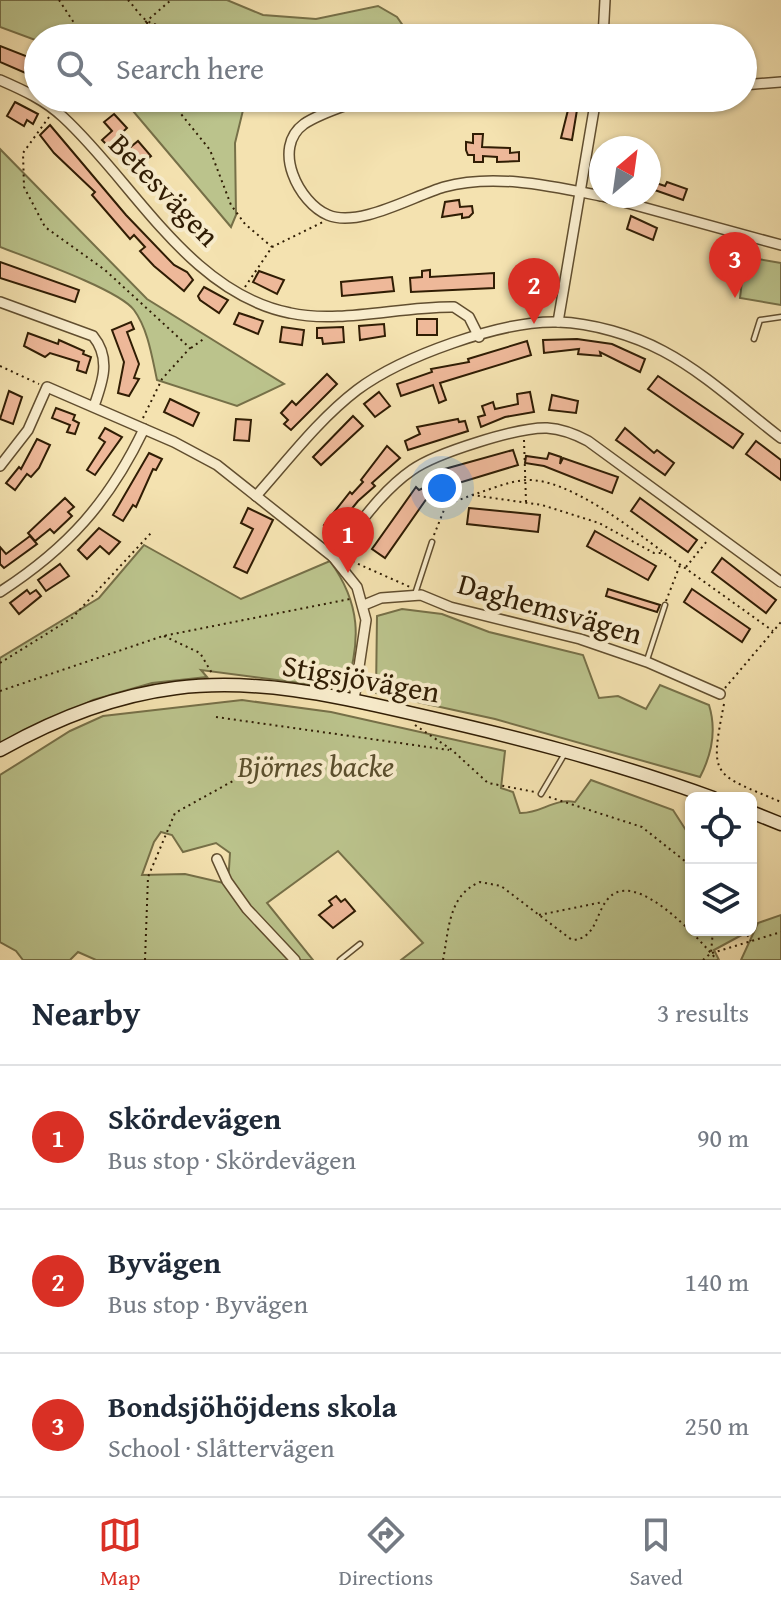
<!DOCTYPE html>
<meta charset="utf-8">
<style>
body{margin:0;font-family:"Gentium Book Plus",serif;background:#f2f2f3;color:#1f2937}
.controls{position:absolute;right:24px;bottom:24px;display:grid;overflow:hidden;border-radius:12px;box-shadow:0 2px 6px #0004}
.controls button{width:72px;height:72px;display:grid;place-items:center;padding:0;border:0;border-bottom:2px solid #e0e1e3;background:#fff;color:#1f2937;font:40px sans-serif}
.compass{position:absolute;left:589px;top:136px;width:72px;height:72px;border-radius:50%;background:#fff;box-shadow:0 2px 6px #0004;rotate:29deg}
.you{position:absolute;left:442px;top:488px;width:28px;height:28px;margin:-20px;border:6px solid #fff;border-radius:50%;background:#1a73e8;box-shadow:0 0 0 12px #1a73e833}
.badge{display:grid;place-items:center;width:52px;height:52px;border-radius:50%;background:#d93025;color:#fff;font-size:26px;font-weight:700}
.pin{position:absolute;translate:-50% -66px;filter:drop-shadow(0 2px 4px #0008)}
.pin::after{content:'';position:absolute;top:42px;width:28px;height:24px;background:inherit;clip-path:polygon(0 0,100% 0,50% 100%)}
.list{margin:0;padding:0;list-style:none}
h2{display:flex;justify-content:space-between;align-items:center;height:104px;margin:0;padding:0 32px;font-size:34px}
h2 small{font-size:26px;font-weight:400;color:#747a83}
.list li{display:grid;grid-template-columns:52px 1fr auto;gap:24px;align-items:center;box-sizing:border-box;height:144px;padding:0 32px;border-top:2px solid #e0e1e3}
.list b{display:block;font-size:30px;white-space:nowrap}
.list p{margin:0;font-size:26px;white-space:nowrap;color:#747a83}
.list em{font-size:26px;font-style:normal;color:#747a83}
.icon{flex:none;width:44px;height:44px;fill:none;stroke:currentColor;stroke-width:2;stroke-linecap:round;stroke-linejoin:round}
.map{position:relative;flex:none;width:781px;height:960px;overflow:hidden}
.search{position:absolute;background:#fff;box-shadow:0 2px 6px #0004;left:24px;right:24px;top:24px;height:88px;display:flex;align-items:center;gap:20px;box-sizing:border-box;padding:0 28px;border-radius:44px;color:#747a83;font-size:30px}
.sheet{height:536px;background:#fff}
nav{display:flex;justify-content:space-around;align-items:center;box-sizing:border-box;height:112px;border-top:2px solid #e0e1e3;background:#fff;font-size:22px;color:#747a83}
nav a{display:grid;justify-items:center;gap:4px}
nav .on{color:#d93025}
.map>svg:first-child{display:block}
.green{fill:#bbc38c;stroke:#767048;stroke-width:2;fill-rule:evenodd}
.building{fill:#eeb899;stroke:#301d04;stroke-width:2}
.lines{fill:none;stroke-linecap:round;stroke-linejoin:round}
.lane-casing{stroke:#614e2f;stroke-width:7}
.street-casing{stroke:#614e2f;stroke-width:12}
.secondary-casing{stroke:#301d04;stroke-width:15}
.path{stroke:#301d04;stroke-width:2;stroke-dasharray:2 4;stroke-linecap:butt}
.lane{stroke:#f8eccc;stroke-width:4}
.street{stroke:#f8eccc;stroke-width:9}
.secondary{stroke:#f8eccc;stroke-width:12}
.labels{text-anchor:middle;stroke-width:8;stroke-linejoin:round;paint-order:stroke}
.street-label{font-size:30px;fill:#301d04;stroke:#f8eccc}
.park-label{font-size:30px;font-style:italic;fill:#5a4f2d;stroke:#f8eccc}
</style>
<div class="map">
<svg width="781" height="960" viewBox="0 0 781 960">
<rect width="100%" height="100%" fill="#f4e2b0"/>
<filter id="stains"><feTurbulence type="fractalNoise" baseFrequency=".0025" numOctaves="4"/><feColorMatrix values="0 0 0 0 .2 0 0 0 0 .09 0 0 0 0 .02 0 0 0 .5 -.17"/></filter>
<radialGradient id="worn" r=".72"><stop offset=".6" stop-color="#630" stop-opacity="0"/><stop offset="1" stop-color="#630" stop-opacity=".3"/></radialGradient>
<!-- green -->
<g class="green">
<path d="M0,0H227L263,15L316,19L378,6L397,17L406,30L381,38L38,41L0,27Z"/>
<path d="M122,98H250L245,102L235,143L236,215L231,227Z"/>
<path d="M0,149L147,299L284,384L237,406L157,380C152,357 148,329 134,310C118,289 28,258 0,247Z"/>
<path d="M752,258L781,263V305L740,298L744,264Z"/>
<path d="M144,545L241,599L330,561C361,604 361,640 346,689L201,670L207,677L152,683L93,700L0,748V658L99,598Z"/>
<path d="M402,609L442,614L489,632L583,655L599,698L618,696L646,709L660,685L709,705C717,731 712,754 700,777L495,719L376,693L377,616Z"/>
<path d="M242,700L331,712L505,751L501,788L513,792L520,813C541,814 553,798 575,802L591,780L673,810L691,838V930H751L714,950L719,960H401L423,943L338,851L267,903L313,960H96L78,952L70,960H23L16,951L0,942V775L70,731L103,716ZM161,832L172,835L183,852L216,843L230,853L228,884L185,874L142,875L154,842Z"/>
<path d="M781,915V960H741L758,923Z"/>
</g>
<!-- building -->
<g class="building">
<path d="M0,46L36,60L30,75L0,62Z"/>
<path d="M571,98H579L572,140L561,138Z"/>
<path d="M15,102L38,114L33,124L27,120L24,126L7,116Z"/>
<path d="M114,114L127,128L108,146L102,140L112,131L104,122Z"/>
<path d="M50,125L126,215L174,265L187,272L193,280L184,291L154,266L140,251L145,247L134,235L130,239L92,195L95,192L54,153L40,135Z"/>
<path d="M473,134H483L482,147L510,148V153L519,152V161L497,162V157L483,156V162H474V155H468L466,150V142L473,143Z"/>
<path d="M138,141L151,156L131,172L126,166L135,159L127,150Z"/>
<path d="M650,181L665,186L667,182L687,189L683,200L649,188Z"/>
<path d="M459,200L460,207L472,206L473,213L469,217L462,218V214L442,217L445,202Z"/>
<path d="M631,216L657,228L653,240L627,229Z"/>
<path d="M0,262L79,290L75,302L0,278Z"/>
<path d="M430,270V277L494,273V288L411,292L410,278L422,277V271Z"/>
<path d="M259,271L284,280L277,294L253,282Z"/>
<path d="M392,277L394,291L342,296L341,282Z"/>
<path d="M204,287L228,300L219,313L200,300L198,296Z"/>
<path d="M239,313L263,321L258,334L234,324Z"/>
<rect x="417" y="319" width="20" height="16"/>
<path d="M131,322L134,329L127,332L139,364L134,378L139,379L129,396L118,393L124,362L112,330Z"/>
<path d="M384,324L385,336L360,340L359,326Z"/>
<path d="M282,327L304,330L302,345L280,342Z"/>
<path d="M343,327L344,342L323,344L322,338H317V328Z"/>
<path d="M28,333L58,344L59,340L84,351L83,354L91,357L86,373L77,370L79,362L50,353L45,357L24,346Z"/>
<path d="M577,339L612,344L645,359L640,372L600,352L601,356L578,354L579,349L544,353L543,340Z"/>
<path d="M527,341L531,355L440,383L446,400L439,403L433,385L401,396L397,384L432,372L431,369L469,362L468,359Z"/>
<path d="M327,374L337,384L291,430L284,424L288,420L281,413L292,401L296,405Z"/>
<path d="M658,376L743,434L733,448L648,389Z"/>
<path d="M9,391L22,397L13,424L0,419Z"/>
<path d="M379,392L390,406L375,417L364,404Z"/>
<path d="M530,392L534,412L505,417L481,427L478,417L485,415L482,406L493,402L495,409L518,404L517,394Z"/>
<path d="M552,395L578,401L576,413L549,410Z"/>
<path d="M170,399L199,413L193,426L164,412Z"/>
<path d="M56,408L75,415L73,420L79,423L75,434L67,432L70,425L52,418Z"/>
<path d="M353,416L363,426L321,465L313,457Z"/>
<path d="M236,419L251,420L249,441L234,440Z"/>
<path d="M458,419L459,422L465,421L468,431L408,450L405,441L420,434L417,427Z"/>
<path d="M105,428L122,437L95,475L87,470L105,442L99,438Z"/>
<path d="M625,428L654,453L657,450L674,463L665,475L616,440Z"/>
<path d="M37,439L50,445L39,468L31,477L27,474L15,490L6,483L19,467L21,469Z"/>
<path d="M756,441L781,460V480L746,454Z"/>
<path d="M387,446L400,458L372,483L375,486L358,501L333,532L324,525L350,492L352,494L363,482L361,480Z"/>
<path d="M513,450L518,465L432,491L385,558L372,549L416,487L419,490L444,479L441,470Z"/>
<path d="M149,453L162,459L156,470L153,469L136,507L133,505L123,521L113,515Z"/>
<path d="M549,453L561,457L560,464L563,458L618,477L612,493L544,466L525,463L526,456L547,459Z"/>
<path d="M65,498L74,507L68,512L72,516L54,533L50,529L35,541L28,533Z"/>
<path d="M640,498L697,540L688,552L631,511Z"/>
<path d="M248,508L273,520L247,573L234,567L253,529L241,523Z"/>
<path d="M469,508L540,515L538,532L467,524Z"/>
<path d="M99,528L120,542L109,554L100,546L87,559L78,550Z"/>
<path d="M595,531L656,566L648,580L587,546Z"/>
<path d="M30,536L37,544L4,568L0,564V547L6,554Z"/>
<path d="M722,558L776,600L766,613L712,572Z"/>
<path d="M60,564L69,576L46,591L38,580Z"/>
<path d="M608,589L660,605L657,612L606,596Z"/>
<path d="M692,589L750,629L742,642L684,602Z"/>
<path d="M27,590L30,594L36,590L41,596L19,614L10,603Z"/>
<path d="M336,896L341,902L345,899L355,911L333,928L319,915L332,905L329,901Z"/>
</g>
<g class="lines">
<defs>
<g id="lane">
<path d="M754,339L760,320L781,317"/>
<path d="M415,594L432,542"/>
<path d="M647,660L665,605"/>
<path d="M541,794L564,755"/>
<path d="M340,960L360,944"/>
</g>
<g id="street">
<path d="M603,38L605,0"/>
<path d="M0,80C23,90 45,100 63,117C133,181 189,293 290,313C339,324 402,306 454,307L469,317L479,337"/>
<path d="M743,85L781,82"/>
<path d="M366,98C346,106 322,112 304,124C271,148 299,203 328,215C359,228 413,196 444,187C494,173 551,186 601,196"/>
<path d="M602,196L781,245"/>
<path d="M0,302L93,336C111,358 103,381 94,406"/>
<path d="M558,322L596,98"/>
<path d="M0,466L28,430L47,387L174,442L217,465L333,557L357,587L366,620L354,700"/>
<path d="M256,496C288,460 319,419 357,390C401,357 502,320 558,322C592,323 633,335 663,351C705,373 743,409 781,438"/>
<path d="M333,557C357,528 380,492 412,470C436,453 518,427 547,428C562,429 575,434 588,441L781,582"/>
<path d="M0,592C68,548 109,502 144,429"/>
<path d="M364,605L381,598L421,595L450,607L580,639L647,662L720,694"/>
<path d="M217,859L227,881L247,909L295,960"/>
</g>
<g id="secondary">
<path d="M0,750C55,719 112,696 176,688C254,678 334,695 410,713C512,736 615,762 713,798"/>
<path d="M751,812L781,824"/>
</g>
</defs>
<!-- lane casing -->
<use href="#lane" class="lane-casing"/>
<!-- street casing -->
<use href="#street" class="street-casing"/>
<!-- secondary casing -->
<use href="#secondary" class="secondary-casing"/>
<!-- path -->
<g class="path">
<path d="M59,0L84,38"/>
<path d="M128,0C134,6 139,15 146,20C165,34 203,19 234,38"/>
<path d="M147,22L148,38"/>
<path d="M231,34L246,29L280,34L281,38"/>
<path d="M127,38L171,0"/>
<path d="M177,98V109L210,150L231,205L245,224L272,247"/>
<path d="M49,117L23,153L24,187L45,227L105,270L190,348L162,379L143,418"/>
<path d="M245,287L272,247L323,222"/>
<path d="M191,348L205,338"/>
<path d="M0,366L39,384"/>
<path d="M524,440L526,502"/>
<path d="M472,495C489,490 509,481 526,480C568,478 631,528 663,552"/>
<path d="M434,535L446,505L472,495L542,505L599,523L654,553H664L773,631"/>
<path d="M347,559L410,587"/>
<path d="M686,567L707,541"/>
<path d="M666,601L680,565"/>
<path d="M164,636L200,653L213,675"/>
<path d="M0,663L72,618L151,533"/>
<path d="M725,688L781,622"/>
<path d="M0,691L163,636L350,599"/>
<path d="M724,704C709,779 713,773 781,802"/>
<path d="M216,717L449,750"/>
<path d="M415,725L452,750L488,783L535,792"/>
<path d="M549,797L642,827L691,866"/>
<path d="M539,915L603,902"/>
<path d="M744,930L751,941"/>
<path d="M712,953L781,932"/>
<path d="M145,960L148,877L175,813L242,776"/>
<path d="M443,960C449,930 448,895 480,882L501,886L572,940C596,939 595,915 607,900C634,865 699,939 717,960"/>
<path d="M703,960L711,953L713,930"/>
</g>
<!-- lane -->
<use href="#lane" class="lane"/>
<!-- street -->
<use href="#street" class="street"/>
<!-- secondary -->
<use href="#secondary" class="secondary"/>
</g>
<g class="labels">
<!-- street labels -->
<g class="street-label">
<text transform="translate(164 190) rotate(46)" y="10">Betesvägen</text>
<text transform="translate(550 609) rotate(16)" y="10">Daghemsvägen</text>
<text transform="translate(361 679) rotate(10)" y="10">Stigsjövägen</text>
</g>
<!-- park labels -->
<g class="park-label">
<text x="316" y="777">Björnes backe</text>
</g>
</g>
<rect width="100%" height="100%" filter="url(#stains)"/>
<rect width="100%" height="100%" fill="url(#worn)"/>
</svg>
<div class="controls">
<button><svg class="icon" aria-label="locate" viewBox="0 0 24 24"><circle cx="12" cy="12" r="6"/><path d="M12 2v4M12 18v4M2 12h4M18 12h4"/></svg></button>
<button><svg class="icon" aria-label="layers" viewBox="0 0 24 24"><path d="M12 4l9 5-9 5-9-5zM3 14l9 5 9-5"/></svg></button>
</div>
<svg class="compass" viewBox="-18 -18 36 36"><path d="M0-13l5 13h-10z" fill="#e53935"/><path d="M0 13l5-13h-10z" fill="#747a83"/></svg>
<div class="you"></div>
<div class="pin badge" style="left:348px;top:573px">1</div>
<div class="pin badge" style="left:534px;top:324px">2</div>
<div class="pin badge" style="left:735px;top:298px">3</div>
<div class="search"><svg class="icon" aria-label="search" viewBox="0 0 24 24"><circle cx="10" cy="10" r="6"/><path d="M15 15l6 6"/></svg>Search here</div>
</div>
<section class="sheet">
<h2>Nearby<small>3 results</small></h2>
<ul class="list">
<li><span class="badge">1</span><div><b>Skördevägen</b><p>Bus stop · Skördevägen</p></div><em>90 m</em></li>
<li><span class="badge">2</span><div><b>Byvägen</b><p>Bus stop · Byvägen</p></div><em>140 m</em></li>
<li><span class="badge">3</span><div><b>Bondsjöhöjdens skola</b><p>School · Slåttervägen</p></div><em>250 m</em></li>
</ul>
</section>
<nav>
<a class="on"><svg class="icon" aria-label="map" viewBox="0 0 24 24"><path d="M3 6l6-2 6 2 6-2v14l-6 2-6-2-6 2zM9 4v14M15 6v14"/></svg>Map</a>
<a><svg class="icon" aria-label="directions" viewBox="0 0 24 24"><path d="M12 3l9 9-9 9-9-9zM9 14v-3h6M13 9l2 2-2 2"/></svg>Directions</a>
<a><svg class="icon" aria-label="saved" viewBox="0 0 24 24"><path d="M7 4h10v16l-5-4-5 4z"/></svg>Saved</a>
</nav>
